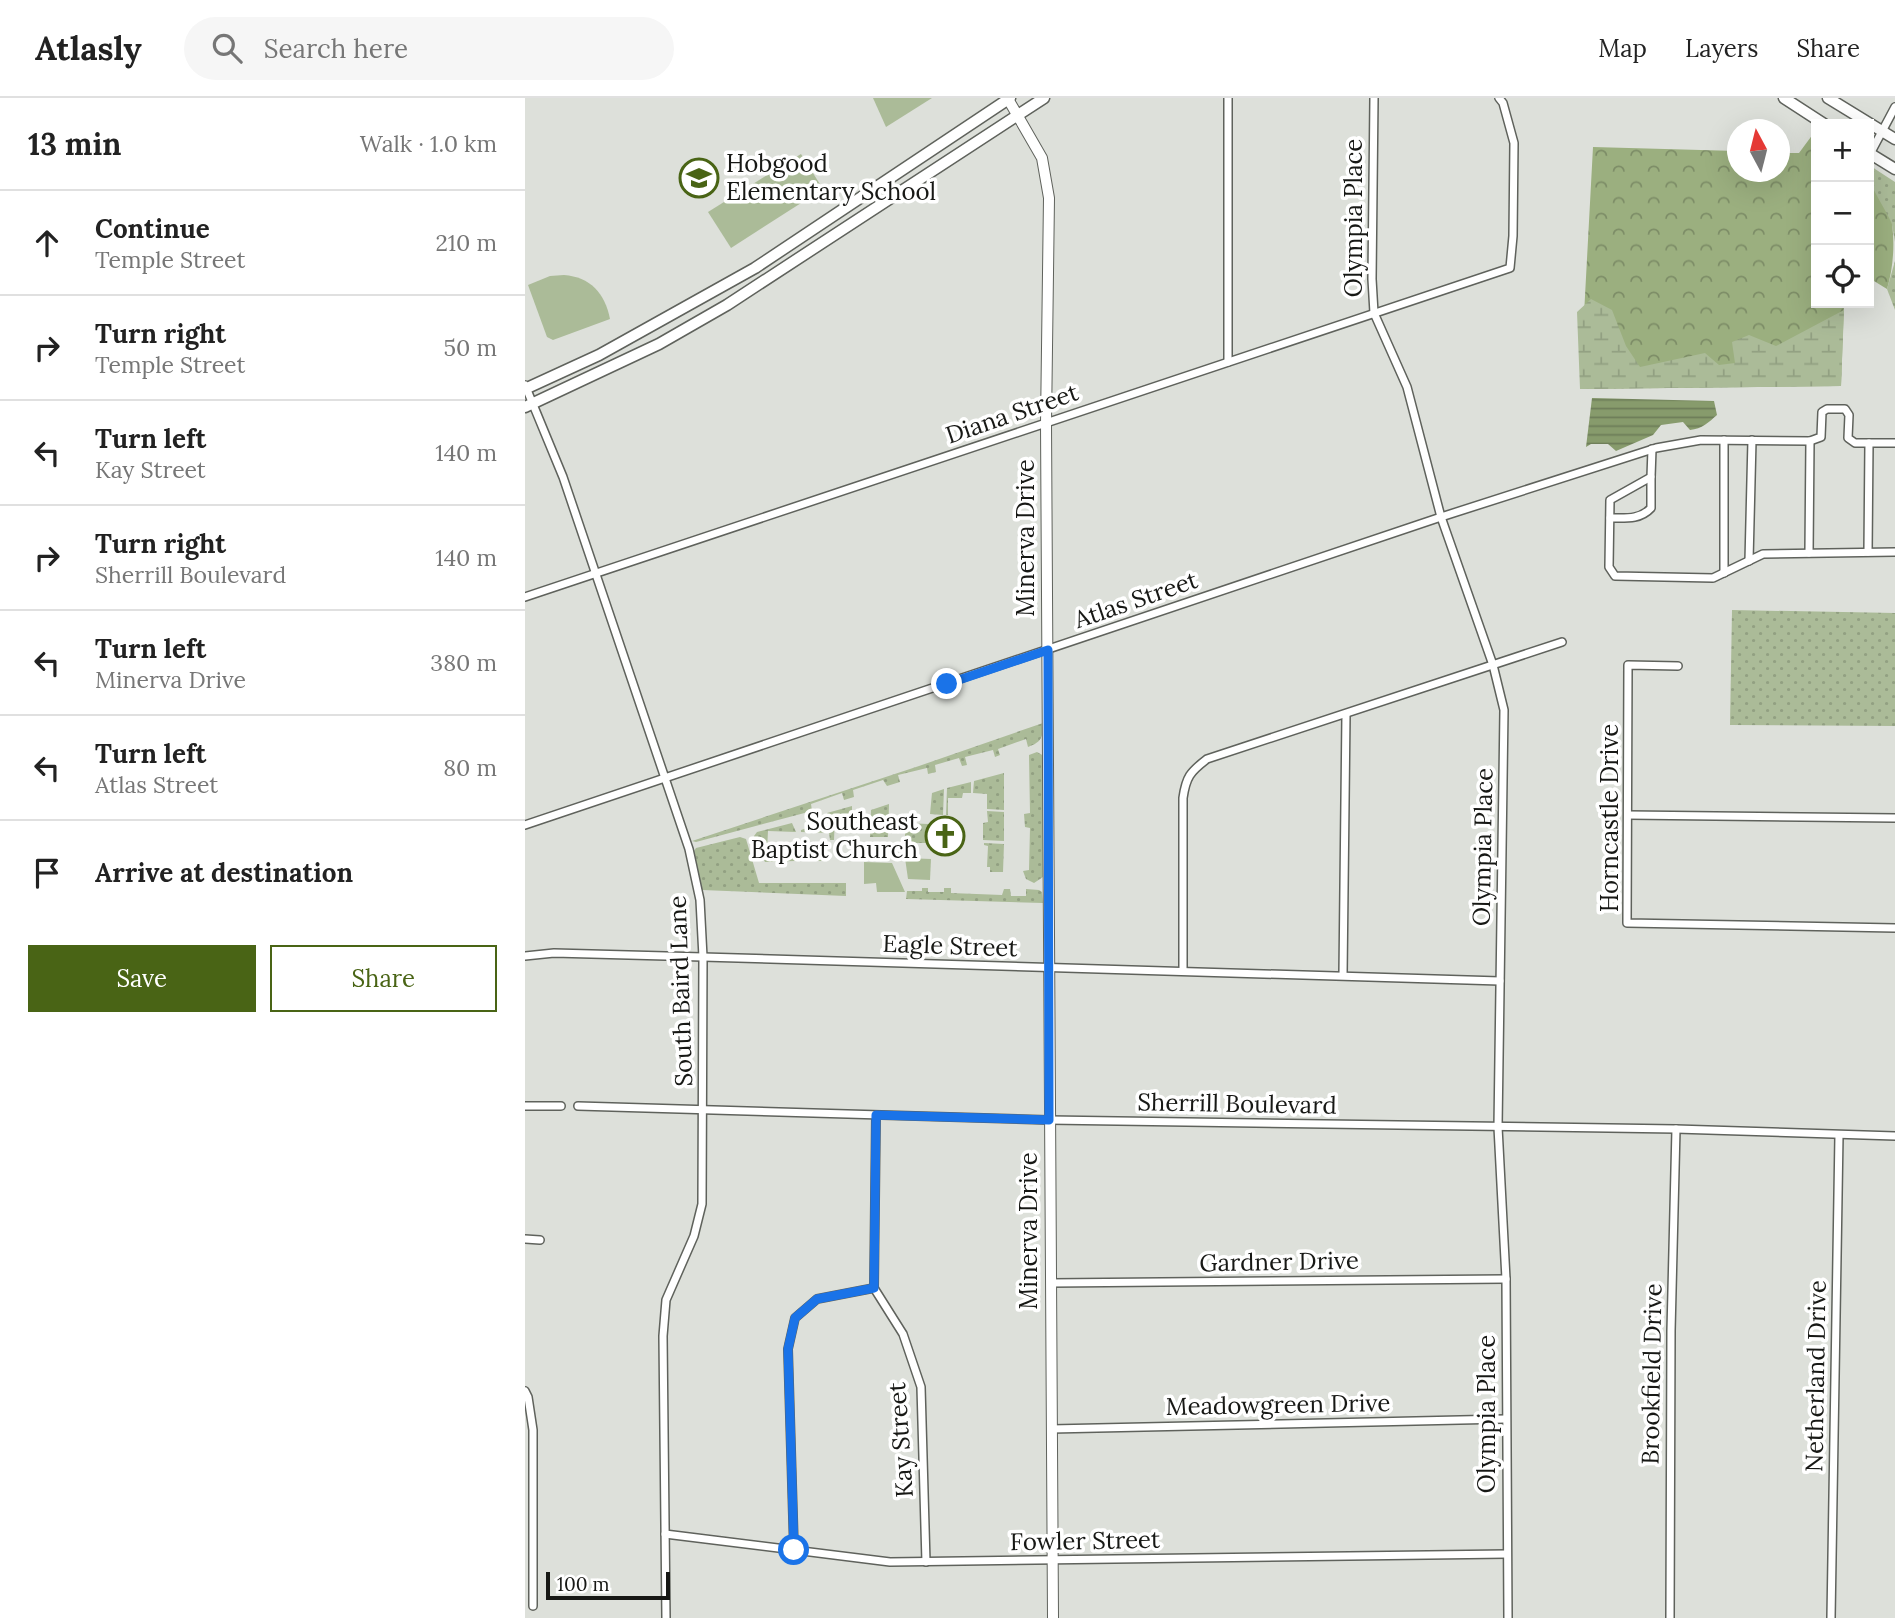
<!DOCTYPE html>
<meta charset="utf-8">
<style>
body{margin:0;font-family:Lora,serif;background:#f6f6f6;color:#222}
.controls{position:absolute;right:21px;top:21px;display:grid;overflow:hidden;border-radius:0px;box-shadow:0 7px 28px #0002}
.controls button{width:63px;height:63px;display:grid;place-items:center;padding:0;border:0;border-bottom:2px solid #e0e0e0;background:#fff;color:#222;font:35px sans-serif}
.compass{position:absolute;left:1202px;top:21px;width:63px;height:63px;border-radius:50%;background:#fff;box-shadow:0 7px 28px #0002;rotate:353deg}
.scale{position:absolute;left:21px;bottom:18px;width:124px;box-sizing:border-box;padding-left:7px;border:4px solid #171815;border-top:0;font-size:19px;line-height:24px;white-space:nowrap;color:#171815;-webkit-text-stroke:5px #fff;paint-order:stroke}
.stop{position:absolute;width:21px;height:21px;margin:-16px;border:5px solid #1a73e8;border-radius:50%;background:#fff}
.stop.end{background:#1a73e8;border-color:#fff;box-shadow:0 2px 7px #0008}
.list{margin:0;padding:0;list-style:none}
h2{display:flex;justify-content:space-between;align-items:center;height:91px;margin:0;padding:0 28px;font-size:30px}
h2 small{font-size:23px;font-weight:400;color:#767676}
.list li{display:grid;grid-template-columns:46px 1fr auto;gap:21px;align-items:center;box-sizing:border-box;height:105px;padding:0 28px;border-top:2px solid #e0e0e0}
.list b{display:block;font-size:26px;white-space:nowrap}
.list p{margin:0;font-size:23px;white-space:nowrap;color:#767676}
.list em{font-size:23px;font-style:normal;color:#767676}
.actions{display:flex;gap:14px;padding:21px 28px}
.actions a{flex:1;padding:16px 0;border:2px solid #496415;border-radius:0px;text-align:center;font-size:24px;color:#496415}
.actions .main{background:#496415;color:#fff}
.icon{flex:none;width:38px;height:38px;fill:none;stroke:currentColor;stroke-width:2;stroke-linecap:round;stroke-linejoin:round}
.map{position:relative;flex:none;width:1370px;height:1520px;overflow:hidden}
header{display:flex;align-items:center;gap:42px;box-sizing:border-box;height:98px;padding:0 35px;background:#fff;border-bottom:2px solid #e0e0e0}
header strong{font-size:33px}
nav{display:flex;gap:38px;margin-inline-start:auto;font-size:24px}
.search{width:490px;height:63px;background:#f6f6f6;display:flex;align-items:center;gap:18px;box-sizing:border-box;padding:0 24px;border-radius:38px;color:#767676;font-size:26px}
main{display:flex}
aside{flex:1;background:#fff}
.map>svg:first-child{display:block}
.grass{fill:url(#grass-dots)}
.forest{fill:url(#forest-crowns)}
.wetland{fill:url(#wetland-marsh)}
.park{fill:#abbb98}
.water{fill:url(#water-rules)}
.lines{fill:none;stroke-linecap:round;stroke-linejoin:round}
.street-casing{stroke:#5f625c;stroke-width:10}
.secondary-casing{stroke:#5f625c;stroke-width:12}
.primary-casing{stroke:#5f625c;stroke-width:13}
.street{stroke:#fff;stroke-width:7}
.secondary{stroke:#fff;stroke-width:10}
.primary{stroke:#fff;stroke-width:10}
.route{stroke:#1a73e8;stroke-width:9}
.labels{text-anchor:middle;stroke-width:7;stroke-linejoin:round;paint-order:stroke}
.poi-label{font-size:24px;fill:#171815;stroke:#fff;text-anchor:start}
.street-label{font-size:24px;fill:#171815;stroke:#fff}
</style>
<header>
<strong>Atlasly</strong>
<div class="search"><svg class="icon" aria-label="search" viewBox="0 0 24 24"><circle cx="10" cy="10" r="6"/><path d="M15 15l6 6"/></svg>Search here</div>
<nav><a>Map</a><a>Layers</a><a>Share</a></nav>
</header>
<main>
<aside>
<h2>13 min<small>Walk · 1.0 km</small></h2>
<ul class="list">
<li><svg class="icon" aria-label="ahead" viewBox="0 0 24 24"><path d="M12 20V5M6 11l6-6 6 6"/></svg><div><b>Continue</b><p>Temple Street</p></div><em>210 m</em></li>
<li><svg class="icon" aria-label="right" viewBox="0 0 24 24"><path d="M7 20v-9h11M14 6l5 5-5 5"/></svg><div><b>Turn right</b><p>Temple Street</p></div><em>50 m</em></li>
<li><svg class="icon" aria-label="left" viewBox="0 0 24 24"><path d="M17 20v-9H6M10 6l-5 5 5 5"/></svg><div><b>Turn left</b><p>Kay Street</p></div><em>140 m</em></li>
<li><svg class="icon" aria-label="right" viewBox="0 0 24 24"><path d="M7 20v-9h11M14 6l5 5-5 5"/></svg><div><b>Turn right</b><p>Sherrill Boulevard</p></div><em>140 m</em></li>
<li><svg class="icon" aria-label="left" viewBox="0 0 24 24"><path d="M17 20v-9H6M10 6l-5 5 5 5"/></svg><div><b>Turn left</b><p>Minerva Drive</p></div><em>380 m</em></li>
<li><svg class="icon" aria-label="left" viewBox="0 0 24 24"><path d="M17 20v-9H6M10 6l-5 5 5 5"/></svg><div><b>Turn left</b><p>Atlas Street</p></div><em>80 m</em></li>
<li><svg class="icon" aria-label="arrive" viewBox="0 0 24 24"><path d="M6 21V4h12l-3 4 3 4H6"/></svg><div><b>Arrive at destination</b></div></li>
</ul>
<div class="actions"><a class="main">Save</a><a>Share</a></div>
</aside>
<div class="map">
<svg width="1370" height="1520" viewBox="0 0 1370 1520">
<defs>
<pattern id="grass-dots" width="8" height="8" patternUnits="userSpaceOnUse" patternTransform="scale(1.75)"><rect width="8" height="8" fill="#abbb98"/><path d="M2 2h.1M6 6h.1" fill="none" stroke="#92a082" stroke-width="1.8" stroke-linecap="round"/></pattern>
<pattern id="forest-crowns" width="20" height="18" patternUnits="userSpaceOnUse" patternTransform="scale(1.75)"><rect width="20" height="18" fill="#9baf7f"/><path d="M2 6a3 3 0 1 1 6 0M12 15a3 3 0 1 1 6 0" fill="none" stroke="#7d8d67"/></pattern>
<pattern id="wetland-marsh" width="20" height="14" patternUnits="userSpaceOnUse" patternTransform="scale(1.75)"><rect width="20" height="14" fill="#abbb98"/><path d="M1 5h8M5 5V1M11 12h8M15 12V8" fill="none" stroke="#92a082"/></pattern>
<pattern id="water-rules" width="6" height="5" patternUnits="userSpaceOnUse" patternTransform="scale(1.75)"><rect width="6" height="5" fill="#879b6c"/><path d="M0 2.5h6" fill="none" stroke="#6d7d58"/></pattern>
</defs>
<rect width="100%" height="100%" fill="#dde0da"/>
<!-- grass -->
<g class="grass">
<path d="M1350,71L1370,84V144L1367,127L1350,98L1344,81Z"/>
<path d="M1370,163V212L1362,191Z"/>
<path d="M1207,512L1370,515V628L1205,627Z"/>
<path d="M518,625C518,639 517,644 503,649L501,641L473,651L475,657L470,659L468,652L440,659L442,667L437,668L434,660L410,667L411,674L403,676L402,670L373,677L375,684L362,688L358,682L328,692L329,699L319,702L317,695L286,706L287,713L171,744L167,743L394,668Z"/>
<path d="M512,654L519,658L518,779L509,785L501,781L498,773L504,772L505,730L500,729L499,716L505,715L504,657Z"/>
<path d="M479,675V712L462,711V696L448,695L449,683Z"/>
<path d="M446,684V695H438L437,700H423V717H421L422,690Z"/>
<path d="M419,691L418,717L405,716L407,695Z"/>
<path d="M364,706L363,739H345L346,712Z"/>
<path d="M327,708V718L310,717L309,742H305L304,735L276,734V732L304,723L302,715Z"/>
<path d="M462,713L479,714V743L458,742V725L463,724Z"/>
<path d="M267,725L271,734L243,733L242,753L271,755L270,763L240,764L230,745L229,738L232,734Z"/>
<path d="M380,725L403,726L402,745H380Z"/>
<path d="M215,739L221,741L234,785H321V798L177,792L169,753L171,750Z"/>
<path d="M459,745L479,746L478,774H465V769H462L463,748L459,747Z"/>
<path d="M275,755L302,756L303,763H274Z"/>
<path d="M397,790H403V794H419V790H426V795L477,797L479,791H485L486,798H501V791L514,792L517,794L518,805L381,801L382,793H397Z"/>
</g>
<!-- forest -->
<g class="forest">
<path d="M1291,32V205H1319L1316,288L1055,291L1068,49L1212,53V74H1254L1255,55H1274Z"/>
<path d="M1344,67L1350,71L1344,81C1350,97 1360,110 1367,126C1370,147 1368,171 1362,191L1344,180Z"/>
</g>
<!-- wetland -->
<path class="wetland" d="M1066,201L1087,212L1101,248L1115,269L1180,255L1194,267L1210,265L1207,244L1224,237L1251,248L1319,212L1316,288L1055,291L1052,214Z"/>
<!-- park -->
<g class="park">
<path d="M348,0H407L361,29Z"/>
<path d="M276,56L298,91L206,150L183,114Z"/>
<path d="M39,177C65,179 80,195 85,221L28,242L22,239L3,187L25,178Z"/>
<path d="M380,760L406,761L405,782L383,781Z"/>
<path d="M339,764L367,765L380,794H352L351,785L339,786Z"/>
</g>
<!-- water -->
<path class="water" d="M1067,300L1189,303L1192,317C1184,324 1177,331 1165,332L1158,324L1136,327L1128,337L1091,353L1083,346H1066L1061,349Z"/>
<g class="lines">
<defs>
<g id="street">
<path d="M703,0V264"/>
<path d="M849,0L847,181L849,215L882,289L916,419L968,567L979,612L973,1029L981,1181L983,1520"/>
<path d="M1345,56L1370,9"/>
<path d="M0,287L38,379L164,751L175,802L178,859L177,1106L169,1138L141,1202L138,1238L141,1520"/>
<path d="M1127,351L1126,379L1085,402L1084,469L1090,478L1188,480L1238,456L1370,454"/>
<path d="M1085,420C1100,420 1115,422 1126,410V379"/>
<path d="M1343,454L1344,345"/>
<path d="M1284,455L1285,343"/>
<path d="M1224,463L1227,342"/>
<path d="M1199,475V342"/>
<path d="M0,499L985,170L988,138L989,45L978,5L974,0"/>
<path d="M1153,568L1103,567L1102,825L1370,830"/>
<path d="M1103,717L1370,720"/>
<path d="M0,727L916,419L1131,350L1176,342L1285,343L1296,339L1297,314L1302,311H1320L1324,317L1323,340L1330,345H1370"/>
<path d="M0,858L29,855L178,859L975,883"/>
<path d="M658,873V700C661,679 665,674 682,661L1037,544"/>
<path d="M818,877L821,616"/>
<path d="M0,1008H36"/>
<path d="M53,1008L524,1022L1151,1031L1370,1038"/>
<path d="M351,1017L349,1190L378,1236L396,1289L401,1464"/>
<path d="M0,1141L15,1142"/>
<path d="M526,1185L981,1181"/>
<path d="M0,1293L3,1299L8,1332V1508"/>
<path d="M526,1331L980,1321"/>
<path d="M140,1436L365,1464L982,1456"/>
<path d="M269,1452L263,1251L270,1220L292,1201L349,1190"/>
<path d="M1145,1520L1146,1233L1151,1031"/>
<path d="M1306,1520L1314,1037"/>
</g>
<path id="secondary" d="M483,1L517,60L524,100L521,325L528,1520"/>
<g id="primary">
<path d="M1259,0L1299,26"/>
<path d="M1303,0L1370,41"/>
<path d="M1344,55L1370,71"/>
<path d="M0,291L74,257L230,170L485,0"/>
<path d="M0,309L134,246L202,207L519,0"/>
</g>
</defs>
<!-- street casing -->
<use href="#street" class="street-casing"/>
<!-- secondary casing -->
<use href="#secondary" class="secondary-casing"/>
<!-- primary casing -->
<use href="#primary" class="primary-casing"/>
<!-- street -->
<use href="#street" class="street"/>
<!-- secondary -->
<use href="#secondary" class="secondary"/>
<!-- primary -->
<use href="#primary" class="primary"/>
</g>
<g class="lines">
<!-- route -->
<path class="route" d="M269,1452L263,1251L270,1220L292,1201L349,1190L351,1017L524,1022L523,552L422,586"/>
</g>
<!-- icons -->
<defs>
<symbol id="school-ring" viewBox="-11 -11 22 22"><circle r="9.5" fill="#fff" stroke="#496415" stroke-width="1.5"/><path d="M0-5L7-2L0 1L-7-2ZM-4 1L0 2.5L4 1V4Q0 6-4 4Z" fill="#496415"/></symbol>
<symbol id="church-ring" viewBox="-11 -11 22 22"><circle r="9.5" fill="#fff" stroke="#496415" stroke-width="1.5"/><path d="M-1.2-6h2.4v3.5h3.3v2.4h-3.3V6h-2.4V-.1h-3.3v-2.4h3.3Z" fill="#496415"/></symbol>
</defs>
<g fill-rule="evenodd">
<use href="#school-ring" x="152" y="58" width="44" height="44"/>
<use href="#church-ring" x="398" y="716" width="44" height="44"/>
</g>
<g class="labels">
<!-- poi labels -->
<g class="poi-label">
<text x="201" y="74">Hobgood<tspan x="201" dy="28">Elementary School</tspan></text>
<text x="393" y="732" text-anchor="end">Southeast<tspan x="393" dy="28">Baptist Church</tspan></text>
</g>
<!-- street labels -->
<g class="street-label">
<text transform="translate(829 120) rotate(-90)" y="8">Olympia Place</text>
<text transform="translate(487 316) rotate(-19)" y="8">Diana Street</text>
<text transform="translate(501 440) rotate(-90)" y="8">Minerva Drive</text>
<text transform="translate(611 502) rotate(-19)" y="8">Atlas Street</text>
<text transform="translate(1085 720) rotate(-90)" y="8">Horncastle Drive</text>
<text transform="translate(958 749) rotate(-89)" y="8">Olympia Place</text>
<text transform="translate(425 848) rotate(2)" y="8">Eagle Street</text>
<text transform="translate(156 893) rotate(-92)" y="8">South Baird Lane</text>
<text transform="translate(712 1006) rotate(1)" y="8">Sherrill Boulevard</text>
<text transform="translate(504 1133) rotate(-90)" y="8">Minerva Drive</text>
<text transform="translate(754 1164) rotate(-1)" y="8">Gardner Drive</text>
<text transform="translate(1127 1276) rotate(-89)" y="8">Brookfield Drive</text>
<text transform="translate(1291 1278) rotate(-89)" y="8">Netherland Drive</text>
<text transform="translate(753 1307) rotate(-1)" y="8">Meadowgreen Drive</text>
<text transform="translate(962 1316) rotate(-90)" y="8">Olympia Place</text>
<text transform="translate(376 1342) rotate(-94)" y="8">Kay Street</text>
<text transform="translate(560 1443) rotate(-1)" y="8">Fowler Street</text>
</g>
</g>
</svg>
<div class="controls">
<button>+</button>
<button>−</button>
<button><svg class="icon" aria-label="locate" viewBox="0 0 24 24"><circle cx="12" cy="12" r="6"/><path d="M12 2v4M12 18v4M2 12h4M18 12h4"/></svg></button>
</div>
<svg class="compass" viewBox="-18 -18 36 36"><path d="M0-13l5 13h-10z" fill="#e53935"/><path d="M0 13l5-13h-10z" fill="#767676"/></svg>
<div class="scale">100 m</div>
<div class="stop" style="left:269px;top:1452px"></div>
<div class="stop end" style="left:422px;top:586px"></div>
</div>
</main>
